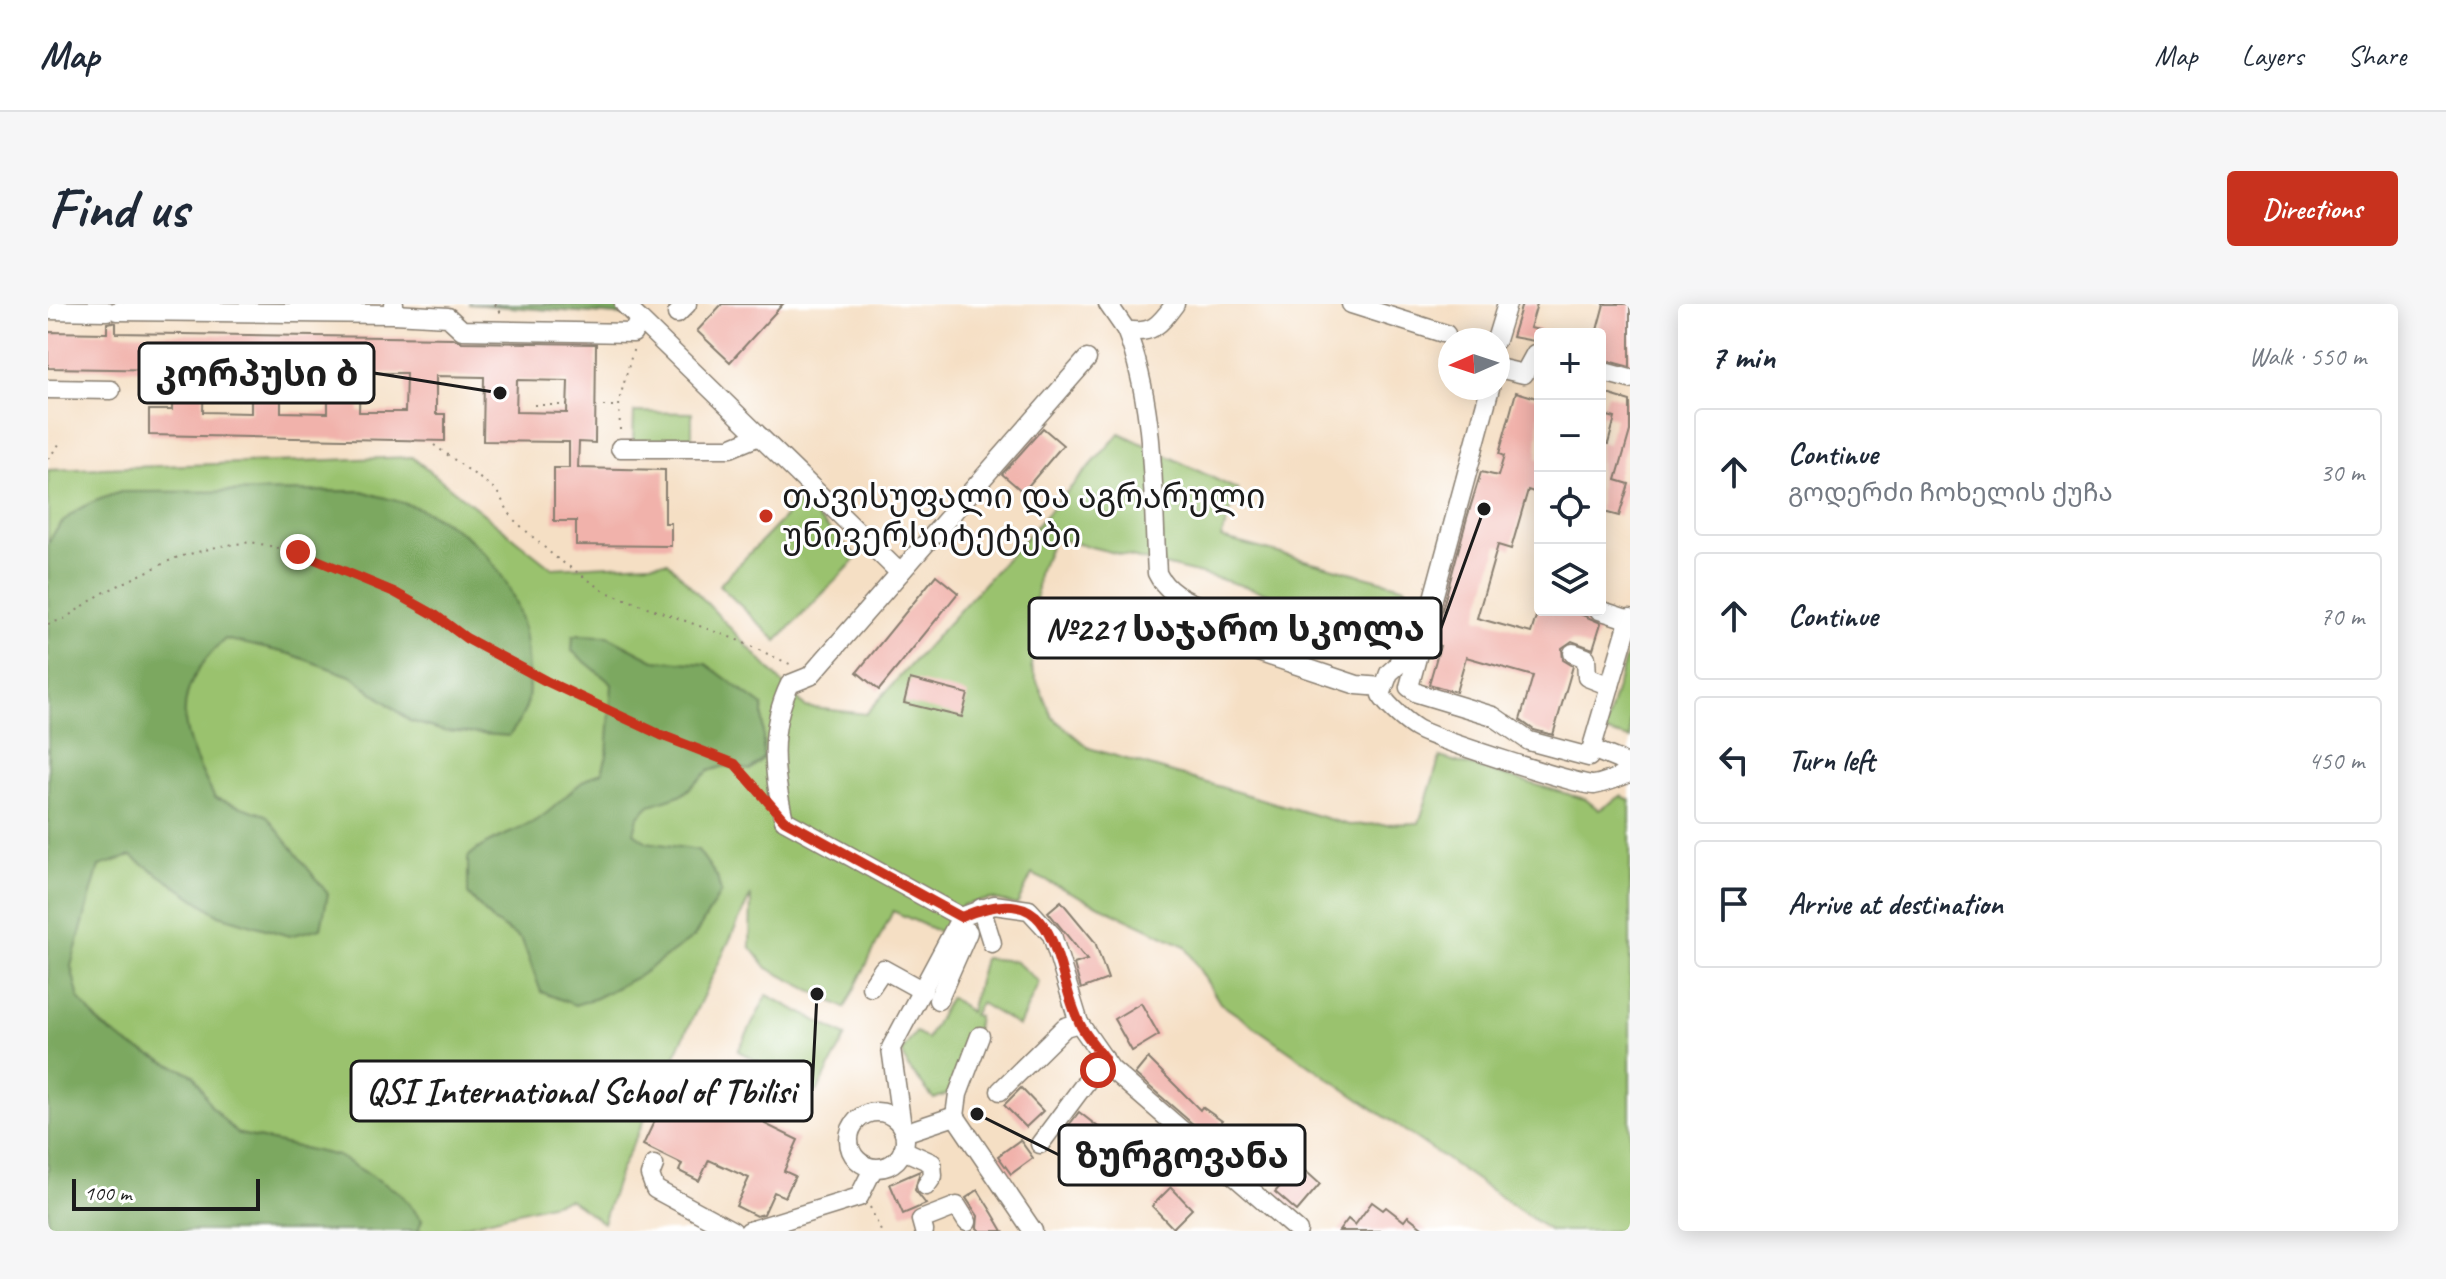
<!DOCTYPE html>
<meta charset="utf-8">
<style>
body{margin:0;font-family:Caveat,"Noto Sans Georgian",sans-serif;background:#f6f6f7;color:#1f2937}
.controls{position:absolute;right:24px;top:24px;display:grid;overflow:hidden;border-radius:8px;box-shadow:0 4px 20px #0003}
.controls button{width:72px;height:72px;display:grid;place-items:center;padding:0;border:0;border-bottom:2px solid #e0e1e3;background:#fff;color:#1f2937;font:40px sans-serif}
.compass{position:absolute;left:1390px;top:24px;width:72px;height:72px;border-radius:50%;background:#fff;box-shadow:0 4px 20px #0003;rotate:267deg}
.scale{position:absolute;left:24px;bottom:20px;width:188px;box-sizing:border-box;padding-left:8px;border:4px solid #1c1c1c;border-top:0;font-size:22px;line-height:28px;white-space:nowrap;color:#1c1c1c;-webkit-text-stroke:6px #fff;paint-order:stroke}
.stop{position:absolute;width:24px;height:24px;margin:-18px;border:6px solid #c8321e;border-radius:50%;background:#fff}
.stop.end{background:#c8321e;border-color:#fff;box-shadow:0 2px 8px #0008}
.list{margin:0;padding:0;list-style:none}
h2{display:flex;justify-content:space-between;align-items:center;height:104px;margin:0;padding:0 32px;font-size:34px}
h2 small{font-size:26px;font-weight:400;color:#747a83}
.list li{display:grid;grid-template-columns:52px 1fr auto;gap:24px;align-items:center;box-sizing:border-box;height:128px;margin:0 16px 16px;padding:0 16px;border:2px solid #e0e1e3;border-radius:8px}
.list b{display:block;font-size:30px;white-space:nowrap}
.list p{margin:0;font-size:26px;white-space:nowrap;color:#747a83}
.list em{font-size:26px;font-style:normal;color:#747a83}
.icon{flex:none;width:44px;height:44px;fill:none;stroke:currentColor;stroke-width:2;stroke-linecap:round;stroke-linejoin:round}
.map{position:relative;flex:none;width:1582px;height:927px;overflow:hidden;border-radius:8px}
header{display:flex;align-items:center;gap:48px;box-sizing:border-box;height:112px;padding:0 40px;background:#fff;border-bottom:2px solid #e0e1e3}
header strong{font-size:38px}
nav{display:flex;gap:44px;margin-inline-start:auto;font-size:28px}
.intro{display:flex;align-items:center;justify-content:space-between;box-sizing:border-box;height:192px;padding:0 48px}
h1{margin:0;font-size:56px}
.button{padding:20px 36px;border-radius:8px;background:#c8321e;color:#fff;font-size:28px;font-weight:700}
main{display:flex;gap:48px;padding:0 48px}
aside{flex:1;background:#fff;border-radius:8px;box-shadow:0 4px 20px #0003}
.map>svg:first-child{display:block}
.green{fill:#9ac26e;stroke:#5b6f45;stroke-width:2}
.forest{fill:#7ba861;stroke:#4c623e;stroke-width:2}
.building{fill:#f1b2ab;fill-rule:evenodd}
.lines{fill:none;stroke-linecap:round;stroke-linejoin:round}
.minor-casing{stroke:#887e70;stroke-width:21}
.path{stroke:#887e70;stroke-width:2;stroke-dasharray:2 6;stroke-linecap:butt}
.minor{stroke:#fff;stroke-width:18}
.route{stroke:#c8321e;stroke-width:10}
.poi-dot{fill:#c8321e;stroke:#fff;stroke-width:3}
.labels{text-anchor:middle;stroke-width:6;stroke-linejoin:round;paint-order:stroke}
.poi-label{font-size:34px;fill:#1c1c1c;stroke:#fff;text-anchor:start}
.leader{fill:none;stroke:#1c1c1c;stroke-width:3}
.callout-dot{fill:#1c1c1c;stroke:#fff;stroke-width:3}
.callout{fill:#fff;stroke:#1c1c1c;stroke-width:3}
.callout-label{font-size:36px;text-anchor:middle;font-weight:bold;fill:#1c1c1c}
</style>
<header>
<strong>Map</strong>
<nav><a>Map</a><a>Layers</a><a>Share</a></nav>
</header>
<div class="intro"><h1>Find us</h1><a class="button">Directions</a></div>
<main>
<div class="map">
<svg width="1582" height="927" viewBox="0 0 1582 927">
<rect width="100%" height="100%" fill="#fff"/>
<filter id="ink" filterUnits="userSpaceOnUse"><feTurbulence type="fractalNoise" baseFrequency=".0125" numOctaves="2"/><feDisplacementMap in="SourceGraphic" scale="16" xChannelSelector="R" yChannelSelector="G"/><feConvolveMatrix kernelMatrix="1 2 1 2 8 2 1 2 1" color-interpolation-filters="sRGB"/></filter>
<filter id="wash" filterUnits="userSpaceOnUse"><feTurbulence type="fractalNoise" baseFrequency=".006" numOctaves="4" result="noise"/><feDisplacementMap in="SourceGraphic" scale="32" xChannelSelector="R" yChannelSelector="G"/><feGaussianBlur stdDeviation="1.8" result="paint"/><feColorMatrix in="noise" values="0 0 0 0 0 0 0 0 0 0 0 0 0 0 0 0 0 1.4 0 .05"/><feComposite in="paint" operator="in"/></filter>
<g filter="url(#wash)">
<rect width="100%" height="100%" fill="#f5dfc4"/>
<!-- green -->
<g class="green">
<path d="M586,108L644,109V139L585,138Z"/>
<path d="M1072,129L1190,186L1173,234L1358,283L1345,327L1165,273L1006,234L990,270L983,363L1004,413L1041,444L1301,521L1371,519L1392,453L1537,495L1551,506L1573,492L1582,496V927H1502L1172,699L1137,642L984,570L969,601L943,595L915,601L896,630L845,607L797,704L719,664L702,642L703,591L572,867L555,919L521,895L396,927H0V166L364,153L504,264L620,258L757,403L818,410Z"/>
<path d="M752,197L810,253L729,337L671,281Z"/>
<path d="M1582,338V435L1556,428Z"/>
<path d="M936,654L967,657L991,678L971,722L932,699L925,711L930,712L926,740L904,788L886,795L860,763L854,747L868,728L879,735L902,693L922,708Z"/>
<path d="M719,691L798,732L769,788L690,747Z"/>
</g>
<!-- forest -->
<g class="forest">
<path d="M420,0H571L584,12Z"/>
<path d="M314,187C335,194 359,198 379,208C438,237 475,285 479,352C481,393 486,398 461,432L395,427L362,417L305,373L242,350L177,335C118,391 132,427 167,494L218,511L280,590L273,624L241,632L171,611L83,552L51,562L23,662L31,695L54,722L83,742L146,771L163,802L188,829L290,852L352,889L374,916L370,927H0V239C16,208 40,198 73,188Z"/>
<path d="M525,331L560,332L606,356L658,360L715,402V454L702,466L677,462L661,467L635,490L602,501L590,513L586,529L599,538L650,546L669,573L673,588L646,633L591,672L546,695L527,701L493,688L474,636L445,617L420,590V553C439,535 462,531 485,518C511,505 525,477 554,468L559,451L564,380L524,347Z"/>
</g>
<g id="blocks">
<!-- building -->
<g class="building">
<path d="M674,0H735L682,58L649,27Z"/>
<path d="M1474,0H1489L1482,24L1492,26V38L1464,33Z"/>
<path d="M1556,0H1582V63L1552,55V30H1548Z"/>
<path d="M64,18L68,19V29L404,34L414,38L548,40L547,139L531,138L530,164L617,166V219H623V242L528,241V217H506V164H521V138L435,137L436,73L388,72V110H397V137L101,131V106H124L125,66L0,64V28L59,29V19ZM156,69L203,70V109L155,108ZM312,69H358L357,108H311ZM233,71H280V109L233,108ZM469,76L520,77L519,109L468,108Z"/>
<path d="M1468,88L1492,95L1489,154L1492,155V190L1480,186L1463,245L1450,241L1429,314L1483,329L1490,306H1523L1553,319L1545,345L1524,337L1514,344L1515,356L1525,362L1505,431L1486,426L1472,416L1485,372L1418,353L1408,388L1381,380L1392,342L1385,340L1419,214L1433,168L1450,172L1456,152L1451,150Z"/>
<path d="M1559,90L1582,97V127L1568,176L1581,180L1571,212L1552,207V138L1560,140L1567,114L1553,110Z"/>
<path d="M995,124L1015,141L975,188L954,170Z"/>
<path d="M888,271L910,289L831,386L809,368Z"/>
<path d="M862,375L920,390L914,413L856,399Z"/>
<path d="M1013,597L1047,638L1060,675L1033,685L1026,660L1039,656L1000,608Z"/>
<path d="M1093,699L1111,731L1084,747L1066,715Z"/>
<path d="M1100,754L1152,806L1154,803L1174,817L1161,834L1087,770Z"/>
<path d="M629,769L665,786L663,790L710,812L712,809L720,813L717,820L750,836L736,867L747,872L737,893L726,888L716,910L708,912L688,902L701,874L661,856L651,877L631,867L634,860L595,841Z"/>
<path d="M973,784L995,807L978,823L956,801Z"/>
<path d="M1031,808L1050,823L1033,844L1015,829Z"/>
<path d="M1201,821L1222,840L1212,851L1206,846L1198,854L1184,840Z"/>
<path d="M972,836L985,854L963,870L950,852Z"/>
<path d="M1251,861L1272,880L1249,907L1227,888Z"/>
<path d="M872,867L867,886L878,900L855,910L842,880Z"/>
<path d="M1123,883L1144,905L1125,924L1104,902Z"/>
<path d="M930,886L945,910L955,927H932L929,924L930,912L918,894Z"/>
<path d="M1324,898L1335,906L1338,903L1356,917L1360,912L1379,927H1291L1300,915L1307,921Z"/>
</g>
</g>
</g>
<g filter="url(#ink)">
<use href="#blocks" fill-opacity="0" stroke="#887e70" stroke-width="2"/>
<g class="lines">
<defs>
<g id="minor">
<path d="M576,0L591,15"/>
<path d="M1060,0L1078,26C1105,31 1112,20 1127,0"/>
<path d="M1303,0L1398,30"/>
<path d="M0,6L59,7"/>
<path d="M69,7L346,10V0"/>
<path d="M346,10L400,13L414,26L585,29L591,15L852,269"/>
<path d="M629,10L639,0"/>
<path d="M1078,26C1108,103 1104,187 1109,269C1118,288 1138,298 1158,304L1177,337L1309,381L1334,383"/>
<path d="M1448,36L1459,0"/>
<path d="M1039,55L762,372L742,380C720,425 725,469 736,516L913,613L946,601L981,606L1004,631L1031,719L1063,765L1250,927"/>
<path d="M1450,64L1476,70L1487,50H1492"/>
<path d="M1552,67L1582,75"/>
<path d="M1442,84L1361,383L1369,389L1445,412L1481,437L1541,453L1582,314"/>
<path d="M0,85L63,86"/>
<path d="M572,144H682L711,132"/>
<path d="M1551,306L1582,316"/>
<path d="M1355,341L1350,361L1341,369L1333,391C1340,402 1357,417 1368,424C1384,434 1532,482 1546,481C1558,479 1571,473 1582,469"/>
<path d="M1525,349L1538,354L1539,373L1562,382"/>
<path d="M1544,445L1571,456L1582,465"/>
<path d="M933,604L944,639"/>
<path d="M823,683L835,665L875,687"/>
<path d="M890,696L920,628"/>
<path d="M952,787L1017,723L1031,719"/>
<circle cx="829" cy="836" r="28"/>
<path d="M907,812L910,790L932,732"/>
<path d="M854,823L843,744L913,613"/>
<path d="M856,829L907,812L985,927"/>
<path d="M992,840L1056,754"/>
<path d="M855,846L884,859L885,872L878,882"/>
<path d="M606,861L602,871L607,885L685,927"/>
<path d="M701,927L811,893L825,865"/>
<path d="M876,927L873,916L909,902L919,918"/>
</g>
</defs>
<!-- minor casing -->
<use href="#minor" class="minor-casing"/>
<!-- path -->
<g class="path">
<path d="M447,0L455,12"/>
<path d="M486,101H520"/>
<path d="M547,102H570"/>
<path d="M572,126L571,97L586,43"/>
<path d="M386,141L448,186L465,215L507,253L558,288L687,335L746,362"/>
<path d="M0,155L12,139"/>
<path d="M0,320L16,315L53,290L127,254L172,242L203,238L250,248L303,267L346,288L387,311L418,334L498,377L613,431L687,460L714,492"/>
<path d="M822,903L833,927"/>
</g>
<!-- minor -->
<use href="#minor" class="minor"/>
</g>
</g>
<g class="lines" filter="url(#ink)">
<!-- route -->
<path class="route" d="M250,248L346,288L387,311L418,334L498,377L613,431L687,460L736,516L913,613C1013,570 1003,657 1031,718C1036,730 1048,743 1056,754L1050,766"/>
</g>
<!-- markers -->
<circle class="poi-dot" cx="718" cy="212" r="8"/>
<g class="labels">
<!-- poi labels -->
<g class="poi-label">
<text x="734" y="204">თავისუფალი და აგრარული<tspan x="734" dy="39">უნივერსიტეტები</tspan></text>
</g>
</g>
<!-- callouts -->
<path class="leader" d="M452 89L326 69M1436 205L1393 324M769 690L764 787M929 810L1011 851"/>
<g class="callout-dot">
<circle cx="452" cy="89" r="8"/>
<circle cx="1436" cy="205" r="8"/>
<circle cx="769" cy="690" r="8"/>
<circle cx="929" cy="810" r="8"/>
</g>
<g class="callout">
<rect x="91" y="39" width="235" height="60" rx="8"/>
<rect x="981" y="294" width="412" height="60" rx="8"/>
<rect x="303" y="757" width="461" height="60" rx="8"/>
<rect x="1011" y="821" width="246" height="60" rx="8"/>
</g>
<g class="callout-label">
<text x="209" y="82">კორპუსი ბ</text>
<text x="1187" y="337">№221 საჯარო სკოლა</text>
<text x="533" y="799">QSI International School of Tbilisi</text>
<text x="1134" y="864">ზურგოვანა</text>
</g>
</svg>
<div class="controls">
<button>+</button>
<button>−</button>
<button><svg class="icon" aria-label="locate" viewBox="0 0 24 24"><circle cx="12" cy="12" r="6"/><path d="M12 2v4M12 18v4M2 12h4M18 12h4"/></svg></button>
<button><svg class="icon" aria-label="layers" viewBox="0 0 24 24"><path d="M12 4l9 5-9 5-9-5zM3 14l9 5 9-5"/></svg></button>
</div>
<svg class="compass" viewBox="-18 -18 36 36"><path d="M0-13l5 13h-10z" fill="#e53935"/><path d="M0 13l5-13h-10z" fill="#747a83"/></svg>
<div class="scale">100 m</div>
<div class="stop" style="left:1050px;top:766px"></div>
<div class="stop end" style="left:250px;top:248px"></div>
</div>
<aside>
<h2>7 min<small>Walk · 550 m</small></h2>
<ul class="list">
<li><svg class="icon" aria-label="ahead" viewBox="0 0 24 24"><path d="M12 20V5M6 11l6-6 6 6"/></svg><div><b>Continue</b><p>გოდერძი ჩოხელის ქუჩა</p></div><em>30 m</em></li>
<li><svg class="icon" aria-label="ahead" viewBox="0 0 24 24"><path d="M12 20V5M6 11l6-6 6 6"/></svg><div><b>Continue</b></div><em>70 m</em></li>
<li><svg class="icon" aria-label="left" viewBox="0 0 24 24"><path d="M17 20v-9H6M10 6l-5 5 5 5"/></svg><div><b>Turn left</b></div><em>450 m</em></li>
<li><svg class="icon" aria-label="arrive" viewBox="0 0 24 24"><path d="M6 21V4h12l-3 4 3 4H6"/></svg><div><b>Arrive at destination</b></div></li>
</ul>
</aside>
</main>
